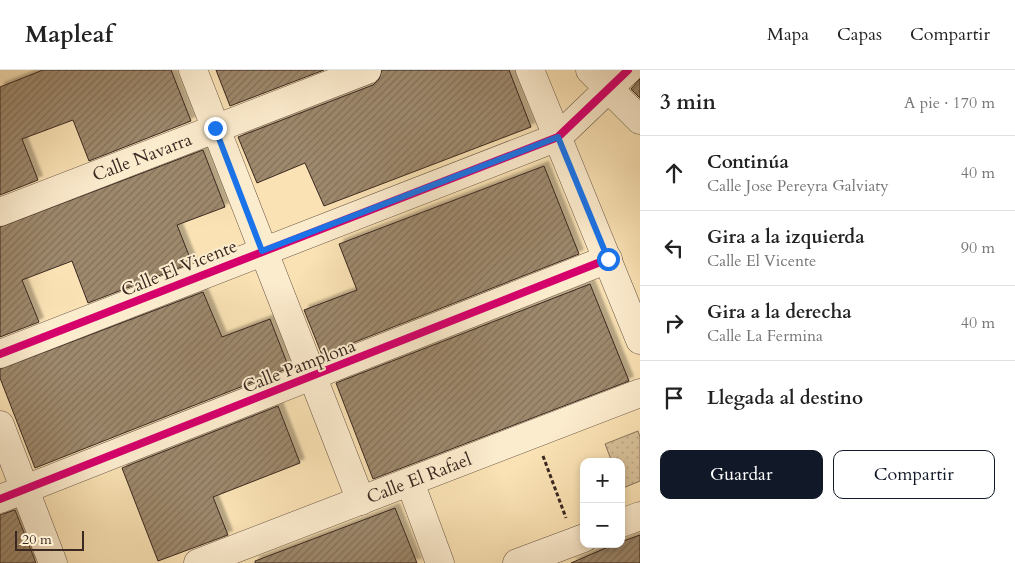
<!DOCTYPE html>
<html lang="es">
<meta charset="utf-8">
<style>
body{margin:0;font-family:Cardo,serif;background:#f6f6f6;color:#222}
.controls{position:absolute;right:15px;bottom:15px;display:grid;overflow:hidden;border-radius:10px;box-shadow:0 2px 8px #0003}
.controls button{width:45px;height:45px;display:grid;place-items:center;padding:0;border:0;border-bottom:1px solid #e0e0e0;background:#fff;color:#222;font:25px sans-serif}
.scale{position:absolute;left:15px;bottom:12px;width:69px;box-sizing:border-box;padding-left:5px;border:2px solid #3a2821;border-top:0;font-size:14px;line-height:18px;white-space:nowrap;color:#3a2821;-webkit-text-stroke:4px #fcecce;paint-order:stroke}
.stop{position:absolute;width:15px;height:15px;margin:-11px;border:4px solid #1a73e8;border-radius:50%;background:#fff}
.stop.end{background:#1a73e8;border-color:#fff;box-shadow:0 1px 5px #0008}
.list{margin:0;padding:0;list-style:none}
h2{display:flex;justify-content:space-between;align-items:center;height:65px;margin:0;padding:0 20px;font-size:21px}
h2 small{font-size:16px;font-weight:400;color:#767676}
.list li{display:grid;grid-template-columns:32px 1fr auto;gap:15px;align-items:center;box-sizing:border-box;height:75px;padding:0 20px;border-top:1px solid #e0e0e0}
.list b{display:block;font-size:19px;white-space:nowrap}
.list p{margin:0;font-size:16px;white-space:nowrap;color:#767676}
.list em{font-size:16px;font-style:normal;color:#767676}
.actions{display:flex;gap:10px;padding:15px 20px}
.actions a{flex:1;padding:11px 0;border:1px solid #111827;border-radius:10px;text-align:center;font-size:18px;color:#111827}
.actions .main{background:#111827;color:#fff}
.icon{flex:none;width:28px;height:28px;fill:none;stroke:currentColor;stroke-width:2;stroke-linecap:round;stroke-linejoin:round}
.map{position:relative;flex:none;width:640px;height:493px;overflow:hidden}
header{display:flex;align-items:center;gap:30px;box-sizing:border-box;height:70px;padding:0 25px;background:#fff;border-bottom:1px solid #e0e0e0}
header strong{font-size:24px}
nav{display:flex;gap:28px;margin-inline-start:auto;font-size:18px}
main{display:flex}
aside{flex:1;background:#fff}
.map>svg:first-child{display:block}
.grass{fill:url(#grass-dots);stroke:#8a755e}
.building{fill:url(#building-hatch);stroke:#3a2821;filter:url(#shadow)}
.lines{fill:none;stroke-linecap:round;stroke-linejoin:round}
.minor-casing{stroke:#6a5646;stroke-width:29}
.path{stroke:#3a2821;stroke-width:3;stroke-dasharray:4 2.5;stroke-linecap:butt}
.minor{stroke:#fcecce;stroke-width:28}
.cycleway-casing{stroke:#fcecce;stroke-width:11}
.cycleway{stroke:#d6006c;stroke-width:8}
.route{stroke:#1a73e8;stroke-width:6}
.labels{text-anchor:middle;stroke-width:4;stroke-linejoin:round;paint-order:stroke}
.street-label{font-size:18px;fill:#3a2821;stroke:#fcecce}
</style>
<header>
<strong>Mapleaf</strong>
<nav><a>Mapa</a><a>Capas</a><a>Compartir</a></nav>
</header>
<main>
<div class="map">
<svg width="640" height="493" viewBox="0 0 640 493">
<defs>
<pattern id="grass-dots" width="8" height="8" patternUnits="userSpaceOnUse" patternTransform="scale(1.25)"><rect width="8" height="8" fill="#d9c29b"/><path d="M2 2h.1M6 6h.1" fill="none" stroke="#bba785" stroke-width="1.8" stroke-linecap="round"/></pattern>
<pattern id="building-hatch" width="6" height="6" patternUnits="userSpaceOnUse" patternTransform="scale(1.25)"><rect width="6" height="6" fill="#9e896d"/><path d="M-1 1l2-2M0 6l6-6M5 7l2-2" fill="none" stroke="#827059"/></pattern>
<filter id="shadow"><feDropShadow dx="4.5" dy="-4.5" stdDeviation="1" flood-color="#0004"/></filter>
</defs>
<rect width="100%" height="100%" fill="#fae2b4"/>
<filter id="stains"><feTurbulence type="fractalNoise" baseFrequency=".004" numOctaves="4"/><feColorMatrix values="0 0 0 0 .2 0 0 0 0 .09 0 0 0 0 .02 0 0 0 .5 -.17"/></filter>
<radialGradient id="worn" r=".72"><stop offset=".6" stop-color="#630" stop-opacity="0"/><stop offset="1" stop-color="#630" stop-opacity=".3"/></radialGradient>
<!-- grass -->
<path class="grass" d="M638,361L640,367V411L623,418L621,392H612L605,374Z"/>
<!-- building -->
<g class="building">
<path d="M43,0H171L191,51L89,91L73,50L22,69L38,110L0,125V17Z"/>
<path d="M216,0H324L230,36Z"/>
<path d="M382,0H509L531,57L324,136L305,93L257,113L238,67L373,15L379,9Z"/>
<path d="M640,9V28L631,19Z"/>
<path d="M203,80L225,137L177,155L192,193L88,233L72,191L22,210L39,252L0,267V157Z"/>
<path d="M544,96L579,184L322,285L304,240L357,220L339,174Z"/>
<path d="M590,214L629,311L373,409L336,313Z"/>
<path d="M203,222L222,267L270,249L289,298L35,398L0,308V299Z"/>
<path d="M278,336L300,393L213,427L228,465L158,491L122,398Z"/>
<path d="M395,438L417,493H255V491Z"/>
<path d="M15,440L36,493H0V445Z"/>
<path d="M640,465V493H571L615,474H621V472Z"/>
</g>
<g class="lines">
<defs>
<g id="minor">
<path d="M193,0L361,431"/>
<path d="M530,0L640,270"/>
<path d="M590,0L640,50"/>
<path d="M0,142L367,0"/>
<path d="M0,284L558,67L628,0"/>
<path d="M0,355L53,493"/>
<path d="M410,412L440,493"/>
<path d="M0,429L608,189"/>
<path d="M621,453L640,446"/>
<path d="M198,493L640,323"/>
<path d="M517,493L584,468"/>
</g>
</defs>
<!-- minor casing -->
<use href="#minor" class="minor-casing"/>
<!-- path -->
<path class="path" d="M543,386L566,448"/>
<!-- minor -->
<use href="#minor" class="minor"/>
<defs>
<g id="cycleway">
<path d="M0,284L558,67L628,0"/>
<path d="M0,429L608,189"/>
</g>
</defs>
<!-- cycleway casing -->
<use href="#cycleway" class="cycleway-casing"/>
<!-- cycleway -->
<use href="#cycleway" class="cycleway"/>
</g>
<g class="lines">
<!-- route -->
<path class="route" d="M215,58L262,181L558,67L608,189"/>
</g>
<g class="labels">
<!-- street labels -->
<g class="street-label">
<text transform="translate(142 87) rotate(-21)" y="6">Calle Navarra</text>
<text transform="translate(179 198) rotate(-22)" y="6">Calle El Vicente</text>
<text transform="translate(299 296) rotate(-21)" y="6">Calle Pamplona</text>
<text transform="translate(419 408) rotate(-21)" y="6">Calle El Rafael</text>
</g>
</g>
<rect width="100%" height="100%" filter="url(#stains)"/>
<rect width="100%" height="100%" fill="url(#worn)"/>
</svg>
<div class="controls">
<button>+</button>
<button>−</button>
</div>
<div class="scale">20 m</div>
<div class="stop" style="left:608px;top:189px"></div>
<div class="stop end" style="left:215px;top:58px"></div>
</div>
<aside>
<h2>3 min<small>A pie · 170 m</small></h2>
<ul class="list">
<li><svg class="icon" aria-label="ahead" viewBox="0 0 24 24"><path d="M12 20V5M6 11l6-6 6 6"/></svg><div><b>Continúa</b><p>Calle Jose Pereyra Galviaty</p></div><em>40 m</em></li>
<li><svg class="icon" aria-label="left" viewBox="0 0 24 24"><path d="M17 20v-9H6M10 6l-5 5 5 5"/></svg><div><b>Gira a la izquierda</b><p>Calle El Vicente</p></div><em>90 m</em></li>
<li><svg class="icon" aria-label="right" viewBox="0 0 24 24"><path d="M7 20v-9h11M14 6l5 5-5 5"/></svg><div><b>Gira a la derecha</b><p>Calle La Fermina</p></div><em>40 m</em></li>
<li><svg class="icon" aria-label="arrive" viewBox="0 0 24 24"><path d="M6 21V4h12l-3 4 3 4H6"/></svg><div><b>Llegada al destino</b></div></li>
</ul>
<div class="actions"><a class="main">Guardar</a><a>Compartir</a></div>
</aside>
</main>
